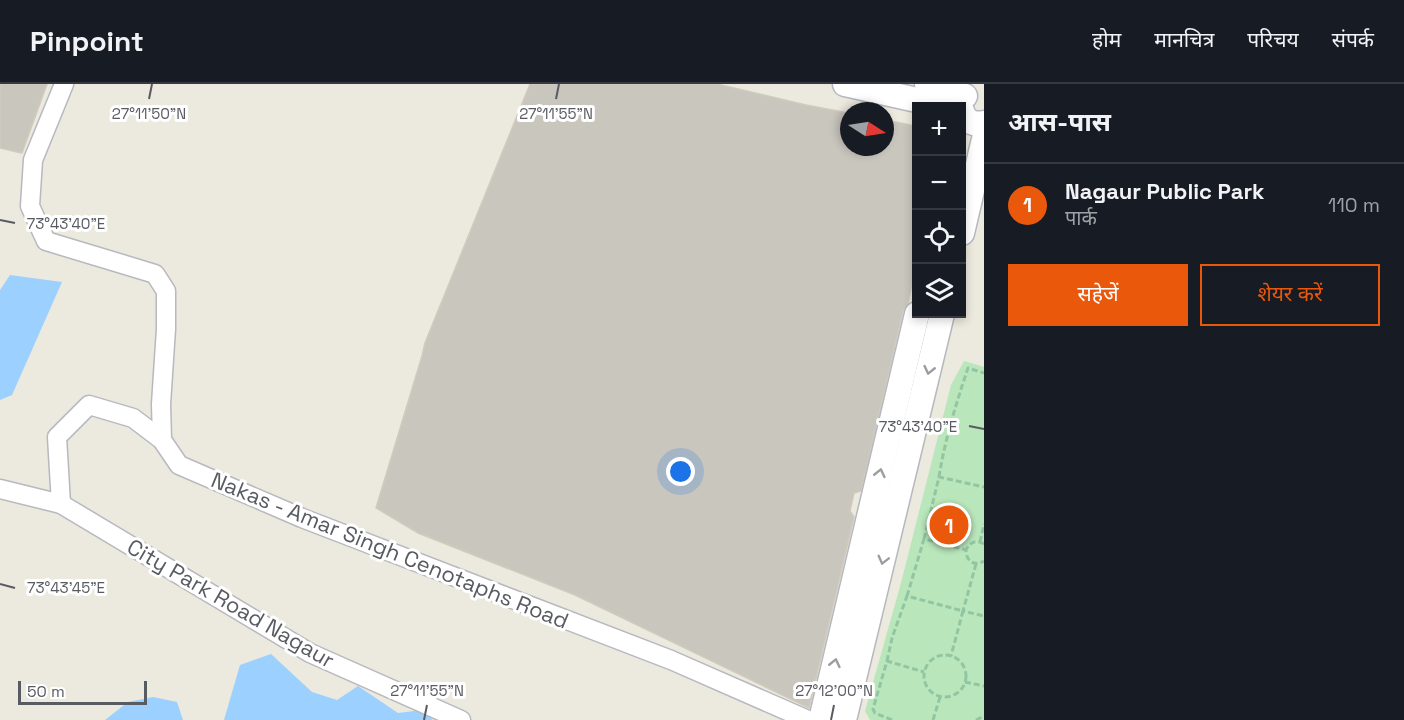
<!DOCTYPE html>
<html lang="hi">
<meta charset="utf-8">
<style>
body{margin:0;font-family:"Space Grotesk","Noto Sans Devanagari",sans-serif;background:#242831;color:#f1f3f6}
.controls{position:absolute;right:18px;top:18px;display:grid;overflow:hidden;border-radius:0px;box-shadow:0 3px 9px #0003}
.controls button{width:54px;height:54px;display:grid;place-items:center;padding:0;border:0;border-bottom:2px solid #363941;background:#171b24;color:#f1f3f6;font:30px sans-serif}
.compass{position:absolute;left:840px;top:18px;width:54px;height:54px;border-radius:50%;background:#171b24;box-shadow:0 3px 9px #0003;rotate:102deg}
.scale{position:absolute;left:18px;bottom:15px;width:129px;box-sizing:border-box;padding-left:6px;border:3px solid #585b61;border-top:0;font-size:16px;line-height:21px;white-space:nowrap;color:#585b61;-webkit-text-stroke:4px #fff;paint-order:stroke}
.you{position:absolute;left:681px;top:388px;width:21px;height:21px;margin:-15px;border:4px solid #fff;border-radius:50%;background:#1a73e8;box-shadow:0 0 0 9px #1a73e833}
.badge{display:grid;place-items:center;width:39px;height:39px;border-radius:50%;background:#ea580c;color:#fff;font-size:20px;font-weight:700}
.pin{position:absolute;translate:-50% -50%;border:3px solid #fff;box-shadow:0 2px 6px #0006}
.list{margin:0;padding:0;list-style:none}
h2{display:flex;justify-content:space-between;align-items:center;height:78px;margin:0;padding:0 24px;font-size:26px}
h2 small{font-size:20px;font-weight:400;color:#9ea1a6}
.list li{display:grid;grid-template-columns:39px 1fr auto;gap:18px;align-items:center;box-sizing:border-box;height:84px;padding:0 24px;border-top:2px solid #363941}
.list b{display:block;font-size:22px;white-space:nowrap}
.list p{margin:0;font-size:20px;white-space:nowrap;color:#9ea1a6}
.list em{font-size:20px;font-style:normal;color:#9ea1a6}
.actions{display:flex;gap:12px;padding:18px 24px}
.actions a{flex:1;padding:14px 0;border:2px solid #ea580c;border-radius:0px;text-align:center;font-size:21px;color:#ea580c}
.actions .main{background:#ea580c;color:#fff}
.icon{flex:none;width:33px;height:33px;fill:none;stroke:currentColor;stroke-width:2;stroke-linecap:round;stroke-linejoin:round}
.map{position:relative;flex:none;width:984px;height:636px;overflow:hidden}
header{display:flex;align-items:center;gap:36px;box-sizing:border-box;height:84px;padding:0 30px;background:#171b24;border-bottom:2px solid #363941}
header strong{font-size:28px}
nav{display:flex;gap:33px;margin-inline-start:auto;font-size:21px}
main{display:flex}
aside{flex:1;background:#171b24}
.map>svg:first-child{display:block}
.green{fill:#b9e6ba}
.water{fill:#9cd0ff}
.building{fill:#c9c6be;stroke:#d1cbbd;stroke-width:1.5}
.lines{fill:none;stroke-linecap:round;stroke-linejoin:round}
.street-casing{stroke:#b7b9bf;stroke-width:21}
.secondary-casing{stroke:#b5b8bf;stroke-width:27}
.path{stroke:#92c6a2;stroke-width:3;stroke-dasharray:6 3;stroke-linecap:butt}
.street{stroke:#fff;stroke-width:18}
.secondary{stroke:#fff;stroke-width:24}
.oneway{stroke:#9b9da0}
.ticks{fill:none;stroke:#585b61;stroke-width:2}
.labels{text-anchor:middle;stroke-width:6;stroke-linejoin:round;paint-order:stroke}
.street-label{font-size:22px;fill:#585b61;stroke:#fff}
.ticks-label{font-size:15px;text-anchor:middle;fill:#585b61;stroke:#fff;stroke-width:6;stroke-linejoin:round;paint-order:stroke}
</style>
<header>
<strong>Pinpoint</strong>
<nav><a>होम</a><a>मानचित्र</a><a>परिचय</a><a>संपर्क</a></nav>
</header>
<main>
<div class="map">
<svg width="984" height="636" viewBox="0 0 984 636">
<rect width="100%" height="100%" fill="#ece9de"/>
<!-- green -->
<path class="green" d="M964,277L984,283V636H870L865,627L901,499L951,301Z"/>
<!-- water -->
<g class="water">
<path d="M10,191L62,198L12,311L0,316V206Z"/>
<path d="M271,570L312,608L337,616L358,602L398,629L422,626L433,636H224L240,581Z"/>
<path d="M153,613L177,618L183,636H105L128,618Z"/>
</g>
<!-- building -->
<g class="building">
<path d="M0,0H47L22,69L0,64Z"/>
<path d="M530,0H717L806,21L849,29V63H885V36L916,42V180L908,220L903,227L861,407L854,409L850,427L854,433L809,624L575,511L418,449L376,424L422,272L425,259Z"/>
</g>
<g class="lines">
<defs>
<g id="street">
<path d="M64,0L33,76L30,122L46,157L155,190L166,207V245L161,320L162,356"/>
<path d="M0,405L61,420L310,569L461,636"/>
<path d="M61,420L57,353L89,321L133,334L162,356L179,381L302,434L671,576L808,636"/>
</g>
<g id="secondary">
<path d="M845,0L944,22"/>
<path d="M927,0L965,12"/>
<path d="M962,27C965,38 974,41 984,39"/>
<path d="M962,149L984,55"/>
<path d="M821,636L917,230"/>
<path d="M844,636L942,230"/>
</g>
</defs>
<!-- street casing -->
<use href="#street" class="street-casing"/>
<!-- secondary casing -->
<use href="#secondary" class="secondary-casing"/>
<!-- path -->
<g class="path">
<path d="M939,393C945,355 956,320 968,284L984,289"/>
<path d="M924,455L939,393L984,403"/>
<path d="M980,458L984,440"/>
<path d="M984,460C976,455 970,458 966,466C966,477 974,483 984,477"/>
<path d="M976,480L963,527L984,532"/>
<path d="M907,512L924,455L966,466"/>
<circle cx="945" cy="592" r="21"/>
<path d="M887,577L892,554L907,512L963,527L951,572"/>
<path d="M965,598L984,602"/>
<path d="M892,636L875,629L873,625L887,577L924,588"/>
<path d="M933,636L940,613"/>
<path d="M976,636L984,632"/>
</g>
<!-- street -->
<use href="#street" class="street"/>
<!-- secondary -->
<use href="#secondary" class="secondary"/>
</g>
<!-- one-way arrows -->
<defs><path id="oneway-chevron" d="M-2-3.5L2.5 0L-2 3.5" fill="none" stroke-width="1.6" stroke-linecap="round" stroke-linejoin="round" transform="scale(1.5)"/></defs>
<g class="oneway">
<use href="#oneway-chevron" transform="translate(929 286) rotate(103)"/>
<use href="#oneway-chevron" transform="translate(880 389) rotate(-77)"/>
<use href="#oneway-chevron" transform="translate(883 476) rotate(104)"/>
<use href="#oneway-chevron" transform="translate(835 579) rotate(-77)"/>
</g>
<!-- ticks -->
<path class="ticks" d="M149,15L152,0M556,15L559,0M0,136L15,139M969,342L984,345M0,500L15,504M424,636L427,621M831,636L834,621"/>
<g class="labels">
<!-- street labels -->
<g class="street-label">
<text transform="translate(390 466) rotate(22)" y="8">Nakas - Amar Singh Cenotaphs Road</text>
<text transform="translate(231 519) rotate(30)" y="8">City Park Road Nagaur</text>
</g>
</g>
<g class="ticks-label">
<text x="149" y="35">27°11'50"N</text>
<text x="556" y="35">27°11'55"N</text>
<text x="66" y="145">73°43'40"E</text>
<text x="918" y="348">73°43'40"E</text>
<text x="66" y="509">73°43'45"E</text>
<text x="427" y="612">27°11'55"N</text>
<text x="834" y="612">27°12'00"N</text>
</g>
</svg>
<div class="controls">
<button>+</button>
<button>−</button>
<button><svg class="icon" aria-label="locate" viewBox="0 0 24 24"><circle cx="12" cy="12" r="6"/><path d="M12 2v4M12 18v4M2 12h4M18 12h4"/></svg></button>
<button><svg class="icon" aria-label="layers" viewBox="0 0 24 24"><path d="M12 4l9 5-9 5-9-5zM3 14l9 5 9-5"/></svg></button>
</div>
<svg class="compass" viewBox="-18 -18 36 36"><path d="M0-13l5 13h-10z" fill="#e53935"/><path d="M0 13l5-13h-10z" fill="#9ea1a6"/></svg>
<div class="scale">50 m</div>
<div class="you"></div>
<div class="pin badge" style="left:949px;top:441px">1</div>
</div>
<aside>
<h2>आस-पास<small></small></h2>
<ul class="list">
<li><span class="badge">1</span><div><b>Nagaur Public Park</b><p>पार्क</p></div><em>110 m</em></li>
</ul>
<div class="actions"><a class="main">सहेजें</a><a>शेयर करें</a></div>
</aside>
</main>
